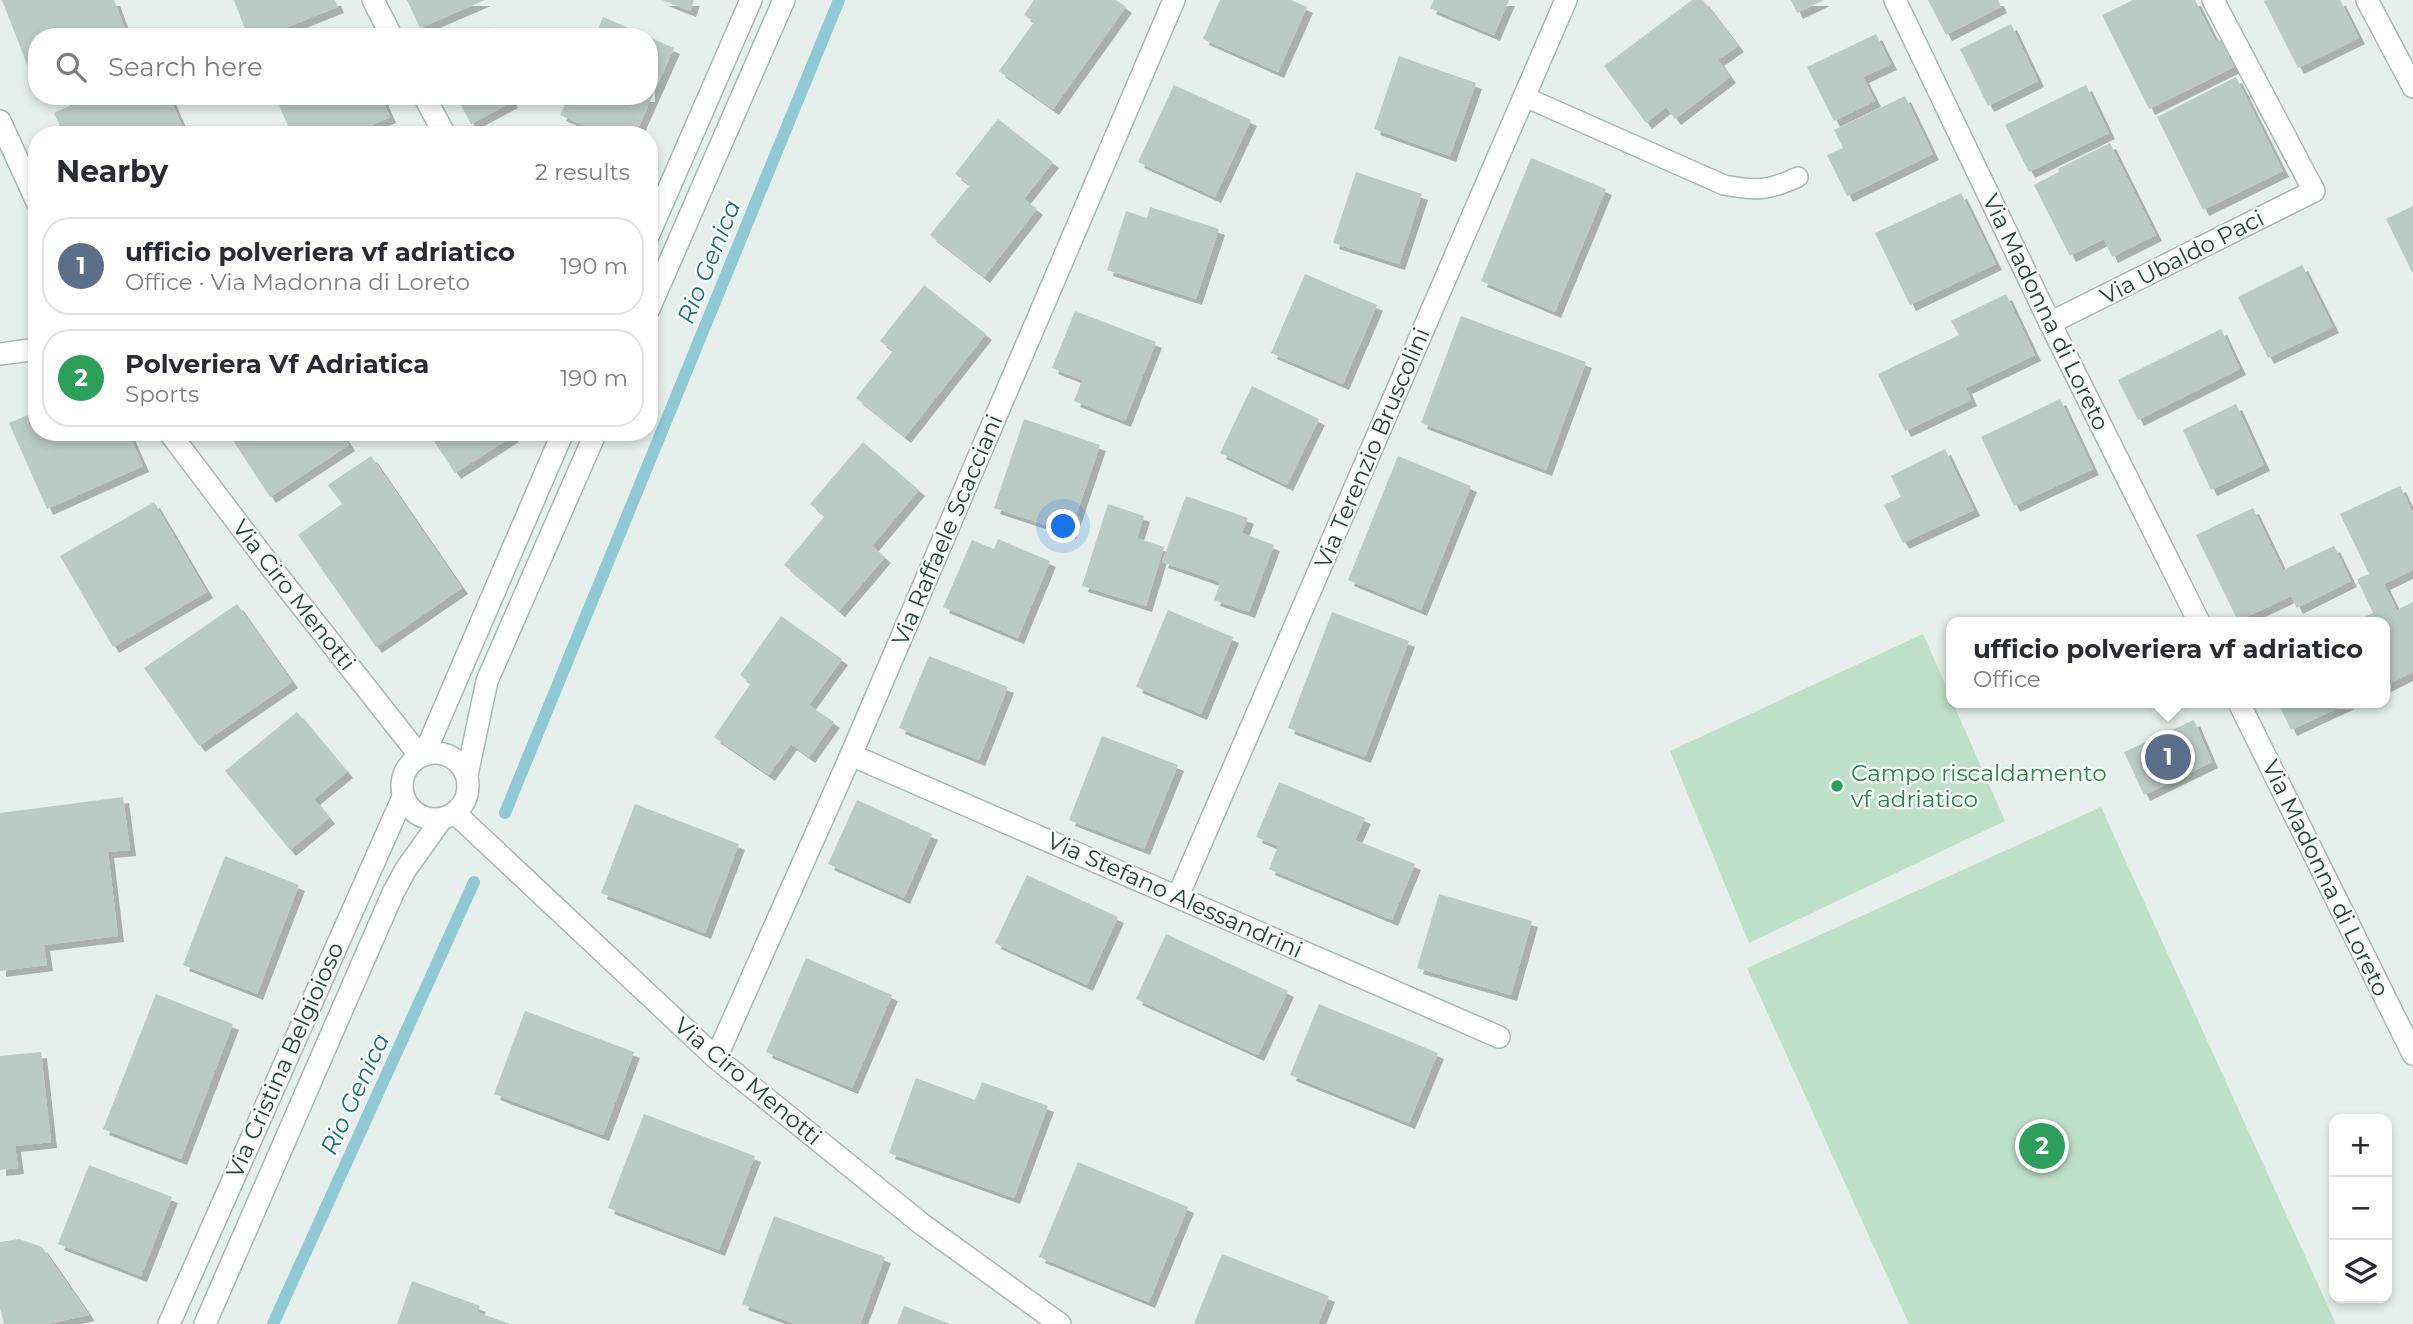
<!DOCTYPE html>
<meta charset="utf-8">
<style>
body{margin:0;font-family:Montserrat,sans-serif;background:#f2f2f3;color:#2b2b33}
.controls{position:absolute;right:21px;bottom:21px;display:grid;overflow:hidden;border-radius:14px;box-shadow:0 4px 10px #0003}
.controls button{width:63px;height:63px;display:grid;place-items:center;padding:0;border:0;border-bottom:2px solid #e1e1e2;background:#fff;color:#2b2b33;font:35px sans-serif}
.you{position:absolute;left:1064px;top:527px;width:24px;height:24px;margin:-18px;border:5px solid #fff;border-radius:50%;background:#1a73e8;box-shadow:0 0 0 10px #1a73e833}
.badge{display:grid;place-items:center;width:46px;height:46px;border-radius:50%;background:#0f766e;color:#fff;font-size:23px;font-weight:700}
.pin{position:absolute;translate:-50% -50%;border:4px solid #fff;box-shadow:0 2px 7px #0006}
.popup{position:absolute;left:1946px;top:617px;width:444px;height:91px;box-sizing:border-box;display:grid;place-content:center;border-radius:14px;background:#fff;filter:drop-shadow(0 2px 5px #0005);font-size:23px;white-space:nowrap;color:#7c7c81}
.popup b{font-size:26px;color:#2b2b33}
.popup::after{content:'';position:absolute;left:50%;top:100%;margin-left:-14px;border:14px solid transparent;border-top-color:#fff}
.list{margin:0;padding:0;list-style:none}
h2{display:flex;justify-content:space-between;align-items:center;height:91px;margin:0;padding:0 28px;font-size:30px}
h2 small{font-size:23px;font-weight:400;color:#7c7c81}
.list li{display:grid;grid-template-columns:46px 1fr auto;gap:21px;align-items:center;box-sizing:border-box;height:98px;margin:0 14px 14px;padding:0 14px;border:2px solid #e1e1e2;border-radius:28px}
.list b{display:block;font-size:26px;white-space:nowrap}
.list p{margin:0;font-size:23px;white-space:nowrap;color:#7c7c81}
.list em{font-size:23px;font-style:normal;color:#7c7c81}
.icon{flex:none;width:38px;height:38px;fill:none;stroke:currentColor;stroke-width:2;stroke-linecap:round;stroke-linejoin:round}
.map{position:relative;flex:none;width:2413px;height:1324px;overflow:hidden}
.search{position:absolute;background:#fff;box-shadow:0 4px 10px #0003;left:28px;top:28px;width:630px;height:77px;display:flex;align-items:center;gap:18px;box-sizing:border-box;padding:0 24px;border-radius:28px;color:#7c7c81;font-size:26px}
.panel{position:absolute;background:#fff;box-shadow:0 4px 10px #0003;left:28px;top:126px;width:630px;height:315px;border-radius:28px}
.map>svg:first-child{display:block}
.green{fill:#bfe0c8}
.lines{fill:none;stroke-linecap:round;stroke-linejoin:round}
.stream{stroke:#8ec9d4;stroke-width:12}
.building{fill:#bbcac4;filter:url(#shadow)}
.service-casing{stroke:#a8b8b2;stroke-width:22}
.minor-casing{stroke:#a8b8b2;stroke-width:24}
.tertiary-casing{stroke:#a8b8b2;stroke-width:24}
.service{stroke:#fff;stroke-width:19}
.minor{stroke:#fff;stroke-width:21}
.tertiary{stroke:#fff;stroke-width:21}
.leisure-dot{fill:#2e9e5b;stroke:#f7fbf9;stroke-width:2.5}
.labels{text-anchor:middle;stroke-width:5;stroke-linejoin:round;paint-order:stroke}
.street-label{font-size:23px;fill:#24423a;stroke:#f7fbf9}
.leisure-label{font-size:23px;fill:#27864d;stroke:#f7fbf9;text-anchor:start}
.water-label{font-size:24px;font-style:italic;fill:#1c6f80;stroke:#f7fbf9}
</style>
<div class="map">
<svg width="2413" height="1324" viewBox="0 0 2413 1324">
<defs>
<filter id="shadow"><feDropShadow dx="6" dy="6" stdDeviation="0" flood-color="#0004"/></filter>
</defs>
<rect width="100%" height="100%" fill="#e6efeb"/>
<!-- green -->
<g class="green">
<path d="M1923,634L1951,697V703H1953L2005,821L1749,943L1670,751Z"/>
<path d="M2101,807L2336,1324H1909L1747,968Z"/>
</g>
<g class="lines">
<!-- stream -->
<g class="stream">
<path d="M505,813L839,0"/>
<path d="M273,1324L474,882"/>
</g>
</g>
<!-- building -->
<g class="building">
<path d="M2,0H114L128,37H37V90Z"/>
<path d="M234,0H335L338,7L263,37H248Z"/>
<path d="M407,0H485L420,28Z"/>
<path d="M662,0H694L690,11Z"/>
<path d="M1034,0H1116L1126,7L1053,109L999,71L1034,22L1024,15Z"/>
<path d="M1220,0H1291L1307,7L1278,72L1203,39Z"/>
<path d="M1434,0H1509L1494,35L1430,8Z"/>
<path d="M1692,0H1703L1738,46L1718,60L1730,77L1675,119L1666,107L1646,123L1604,66Z"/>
<path d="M1791,0H1824L1797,13Z"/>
<path d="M1928,0H1998L2001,7L1946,35Z"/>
<path d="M2133,0H2195L2216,42L2222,39L2236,66L2149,109L2102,15Z"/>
<path d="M2267,0H2340L2359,38L2298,68L2264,1Z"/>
<path d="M603,17L649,37H595Z"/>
<path d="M2011,24L2038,81L1988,106L1960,49Z"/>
<path d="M489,27L495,37H471Z"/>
<path d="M1876,34L1891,64L1863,77L1875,101L1834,121L1807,67Z"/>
<path d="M649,37L674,48L635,135H605L560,115L569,96H649Z"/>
<path d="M1399,56L1476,83L1450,156L1374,129Z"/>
<path d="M2236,77L2283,171L2203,210L2157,117Z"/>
<path d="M1174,85L1251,120L1215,197L1138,162Z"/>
<path d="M2086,85L2109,133L2029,172L2005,125Z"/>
<path d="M91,96H169L186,135H64L54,113Z"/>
<path d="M275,96H381L390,117L350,135H292Z"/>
<path d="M456,96H509L512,102L471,124Z"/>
<path d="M1905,96L1933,154L1847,196L1827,155L1843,148L1834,130Z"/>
<path d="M998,119L1053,162L1024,199L1037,209L984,277L930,235L970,185L955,174Z"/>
<path d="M2110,143L2156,235L2112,257L2104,239L2070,256L2034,185L2059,172L2058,169Z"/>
<path d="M1531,158L1606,189L1555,312L1481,281Z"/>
<path d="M1356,172L1422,194L1399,264L1333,243Z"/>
<path d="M1961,193L1996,264L1910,305L1875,233Z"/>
<path d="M2413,206V274L2386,219Z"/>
<path d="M1150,207L1219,229L1196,299L1107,270L1126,211L1147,218Z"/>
<path d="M2302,265L2333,327L2268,358L2238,297Z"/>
<path d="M1305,274L1377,305L1343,384L1271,353Z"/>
<path d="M924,285L986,334L905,437L856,398L893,351L880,341Z"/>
<path d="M2006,294L2035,355L1966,388L1971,400L1905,431L1878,374L1959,335L1951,321Z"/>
<path d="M1075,311L1156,342L1125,421L1074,401L1082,380L1052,368Z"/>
<path d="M1461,316L1586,362L1546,470L1421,423Z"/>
<path d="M2221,329L2240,369L2138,420L2118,380Z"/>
<path d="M1252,386L1319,419L1287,485L1220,453Z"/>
<path d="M2060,399L2093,469L2014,506L1981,437Z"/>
<path d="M2236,404L2264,465L2211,490L2183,430Z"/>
<path d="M37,411V432H128L143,466L47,509L9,423Z"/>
<path d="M1024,419L1100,445L1070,533L994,508Z"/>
<path d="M244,432H341L349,445L270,497L232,439Z"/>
<path d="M428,432H511L513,436L455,473Z"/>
<path d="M863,442L919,490L872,546L885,557L839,611L784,565L825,516L810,504Z"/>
<path d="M1945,449L1974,510L1903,543L1884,505L1901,497L1891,476Z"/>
<path d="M371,456L462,588L376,647L298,535L342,504L328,485Z"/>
<path d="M1398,456L1471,486L1421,610L1348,580Z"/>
<path d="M2400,486L2413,513V570L2384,584L2397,610L2413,602V672L2385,686V622H2353L2373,613L2357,579L2369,574L2340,514Z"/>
<path d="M1186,496L1248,518L1242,533L1274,545L1249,612L1214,600L1220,582L1162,562Z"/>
<path d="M154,502L207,592L113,647L60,556Z"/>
<path d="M1108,504L1144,516L1137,538L1164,547L1146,606L1082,586Z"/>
<path d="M2253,508L2283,570L2334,546L2351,581L2297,608L2291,596L2238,621L2196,535Z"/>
<path d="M998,539L1050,561L1018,638L943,607L972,540L994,549Z"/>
<path d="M237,604L292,682L199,746L144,668Z"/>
<path d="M1168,610L1233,637L1201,714L1136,687Z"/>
<path d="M1332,612L1409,641L1365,757L1288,728Z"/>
<path d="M781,616L842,659L809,705L834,722L809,757L791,744L769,775L714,737L751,683L740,675Z"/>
<path d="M929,656L1008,687L979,760L899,728Z"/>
<path d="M2278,703H2349L2291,730Z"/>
<path d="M297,712L347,772L314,799L329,818L290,850L225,771Z"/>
<path d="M2194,720L2212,762L2144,795L2124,752Z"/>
<path d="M1102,736L1178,765L1144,849L1069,820Z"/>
<path d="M1279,782L1365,818L1355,840L1415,864L1392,920L1269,869L1278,846L1256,837Z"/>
<path d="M123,797L130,850L108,852L118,936L44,945L47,965L0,971V813Z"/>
<path d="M857,800L932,834L904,898L828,864Z"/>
<path d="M635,804L739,844L705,933L601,893Z"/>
<path d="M225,856L299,885L257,994L183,965Z"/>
<path d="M1027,875L1118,917L1087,985L995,943Z"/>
<path d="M1439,894L1532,921L1511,995L1417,968Z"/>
<path d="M1166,934L1288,991L1258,1055L1136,999Z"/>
<path d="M806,958L892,995L852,1088L766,1052Z"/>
<path d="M156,994L233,1024L181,1159L103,1129Z"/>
<path d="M1319,1004L1438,1053L1409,1123L1290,1075Z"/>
<path d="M525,1011L634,1052L603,1135L494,1094Z"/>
<path d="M41,1052L51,1142L15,1146L18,1168L0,1170V1056Z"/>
<path d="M916,1078L975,1100L982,1082L1048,1106L1014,1198L889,1153Z"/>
<path d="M644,1114L755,1156L719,1250L608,1208Z"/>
<path d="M1078,1162L1188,1207L1149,1302L1039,1257Z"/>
<path d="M89,1165L172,1197L141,1276L58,1244Z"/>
<path d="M774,1216L885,1257L860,1324H795L742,1304Z"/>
<path d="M19,1239L42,1247L89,1315L47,1324H4L0,1308V1242Z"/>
<path d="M1222,1254L1329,1296L1318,1324H1194Z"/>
<path d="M412,1281L480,1306L477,1312L510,1324H397Z"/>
<path d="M904,1306L950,1324H897Z"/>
</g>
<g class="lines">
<defs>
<path id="service" d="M1525,97L1724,185C1756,191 1768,191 1798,177"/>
<g id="minor">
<path d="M373,0L392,37"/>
<path d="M1895,0L2050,323L2199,622"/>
<path d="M2367,0L2413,87"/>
<path d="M424,96L445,135"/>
<path d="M0,121L37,202"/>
<path d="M2050,323L2314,191L2213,0"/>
<path d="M0,354L37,349"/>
<path d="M169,432L271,567L420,756"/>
<path d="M2239,703L2413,1054"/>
<path d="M851,755L1499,1037"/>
<path d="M456,814L716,1058L923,1225L1060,1324"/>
<path d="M1178,896L1566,0"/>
<path d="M716,1058L851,755L1174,0"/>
</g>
<g id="tertiary">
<path d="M649,234L751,0"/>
<path d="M649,309L784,0"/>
<circle cx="435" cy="786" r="33"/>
<path d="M424,755L563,432"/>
<path d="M467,775L487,681L596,432"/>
<path d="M169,1324L403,797"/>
<path d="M205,1324L393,893L406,869L441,820"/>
</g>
</defs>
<!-- service casing -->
<use href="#service" class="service-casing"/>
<!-- minor casing -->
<use href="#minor" class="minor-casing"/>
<!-- tertiary casing -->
<use href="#tertiary" class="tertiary-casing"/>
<!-- service -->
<use href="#service" class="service"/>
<!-- minor -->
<use href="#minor" class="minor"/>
<!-- tertiary -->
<use href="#tertiary" class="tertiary"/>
</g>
<!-- markers -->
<circle class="leisure-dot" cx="1837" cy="786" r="7"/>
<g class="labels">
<!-- street labels -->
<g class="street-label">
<text transform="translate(2182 257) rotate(-27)" y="8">Via Ubaldo Paci</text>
<text transform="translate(2046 312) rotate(64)" y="8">Via Madonna di Loreto</text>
<text transform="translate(1372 448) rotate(-67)" y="8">Via Terenzio Bruscolini</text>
<text transform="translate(947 530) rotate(-67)" y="8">Via Raffaele Scacciani</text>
<text transform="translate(294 595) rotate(52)" y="8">Via Ciro Menotti</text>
<text transform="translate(2326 878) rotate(64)" y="8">Via Madonna di Loreto</text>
<text transform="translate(1175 895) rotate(24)" y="8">Via Stefano Alessandrini</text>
<text transform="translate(285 1060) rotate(-66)" y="8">Via Cristina Belgioioso</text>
<text transform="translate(748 1081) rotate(40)" y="8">Via Ciro Menotti</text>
</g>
<!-- leisure labels -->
<g class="leisure-label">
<text x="1851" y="781">Campo riscaldamento<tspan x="1851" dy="26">vf adriatico</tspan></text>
</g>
<!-- water labels -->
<g class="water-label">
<text transform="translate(709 262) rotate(-68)" y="8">Rio Genica</text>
<text transform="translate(355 1094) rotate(-65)" y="8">Rio Genica</text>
</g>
</g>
</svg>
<div class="controls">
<button>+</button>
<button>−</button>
<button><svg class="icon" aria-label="layers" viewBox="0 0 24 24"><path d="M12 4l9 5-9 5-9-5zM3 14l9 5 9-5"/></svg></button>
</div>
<div class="you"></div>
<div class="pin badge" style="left:2168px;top:757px;background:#5c6f8a">1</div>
<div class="popup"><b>ufficio polveriera vf adriatico</b>Office</div>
<div class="pin badge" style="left:2042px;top:1146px;background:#2e9e5b">2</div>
<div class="search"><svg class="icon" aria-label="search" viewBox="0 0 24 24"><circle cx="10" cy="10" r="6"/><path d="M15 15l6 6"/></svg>Search here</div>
<section class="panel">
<h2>Nearby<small>2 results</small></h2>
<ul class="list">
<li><span class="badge" style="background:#5c6f8a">1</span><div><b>ufficio polveriera vf adriatico</b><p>Office · Via Madonna di Loreto</p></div><em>190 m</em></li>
<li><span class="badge" style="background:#2e9e5b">2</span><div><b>Polveriera Vf Adriatica</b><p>Sports</p></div><em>190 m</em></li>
</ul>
</section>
</div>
